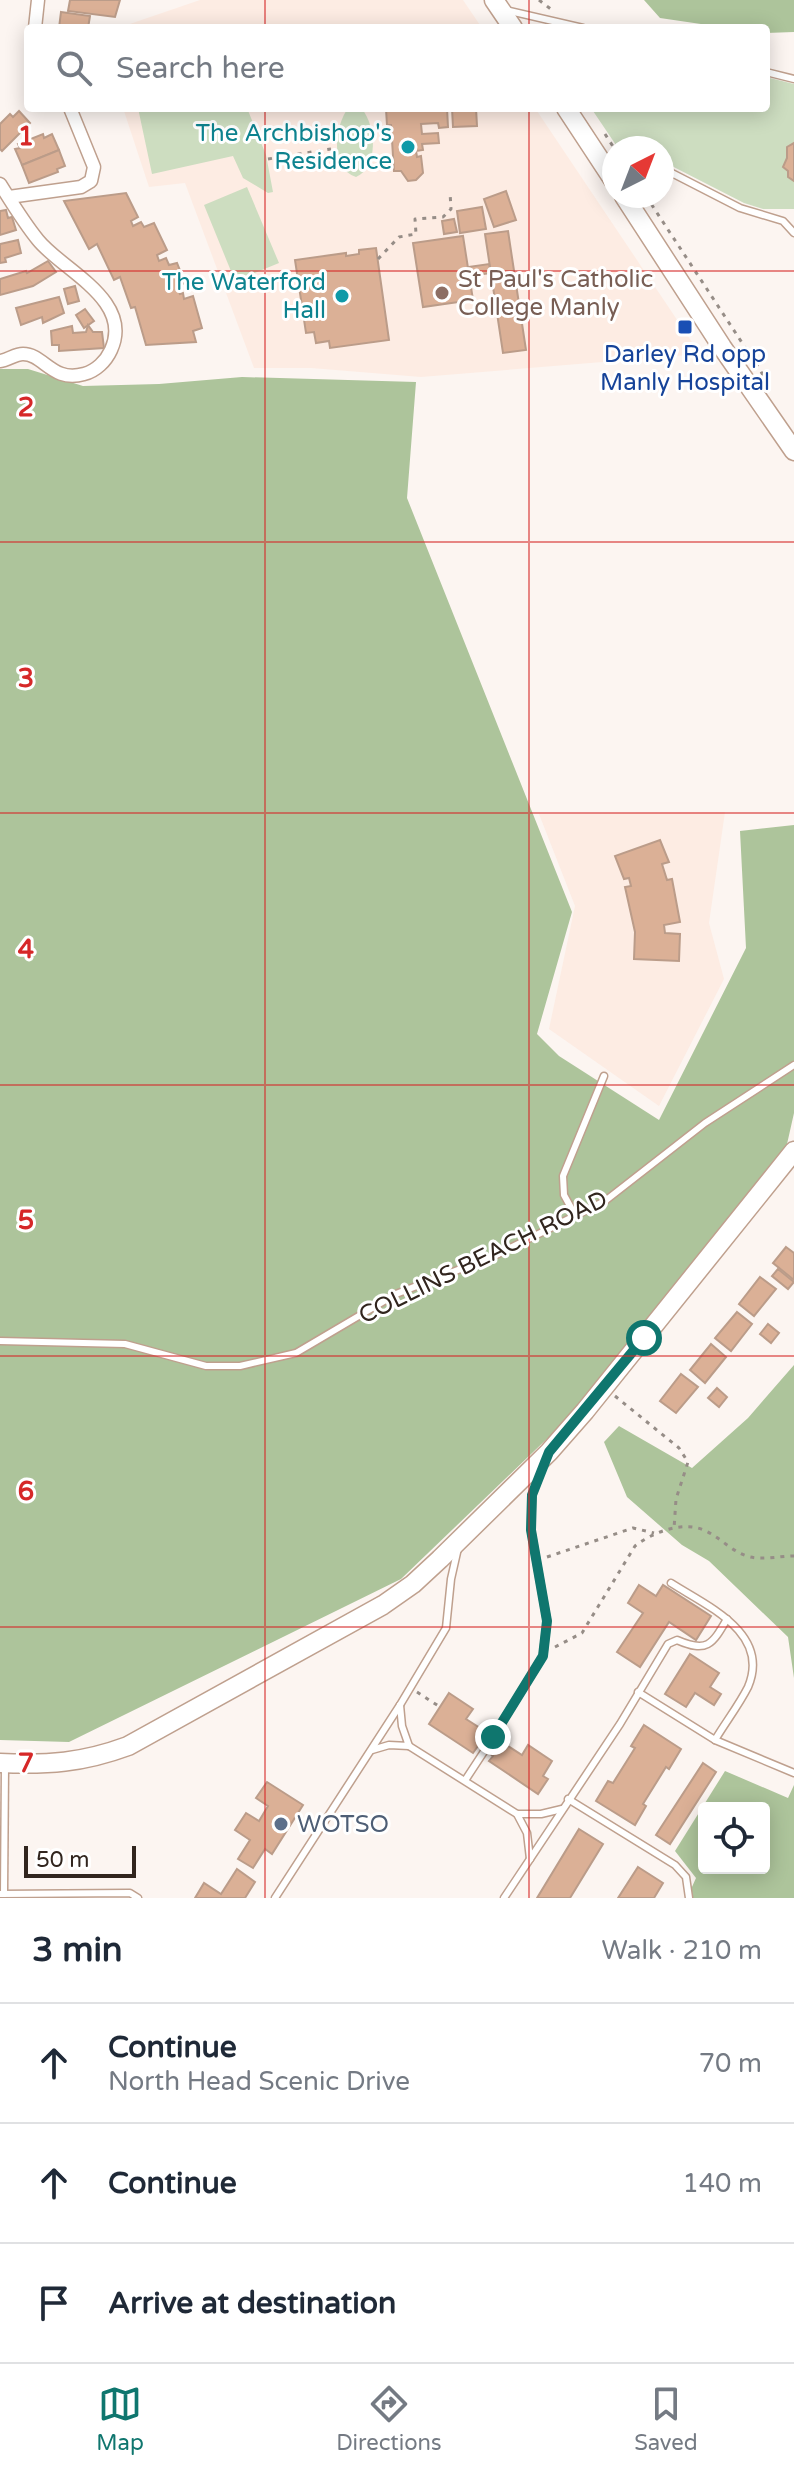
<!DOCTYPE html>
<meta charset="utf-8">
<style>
body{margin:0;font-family:"Varela Round",sans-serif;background:#f6f6f7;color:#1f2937}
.controls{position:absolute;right:24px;bottom:24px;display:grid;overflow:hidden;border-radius:8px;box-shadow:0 4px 20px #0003}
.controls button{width:72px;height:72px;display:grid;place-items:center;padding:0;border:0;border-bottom:2px solid #e0e1e3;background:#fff;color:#1f2937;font:40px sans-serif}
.compass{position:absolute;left:602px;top:136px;width:72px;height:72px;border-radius:50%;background:#fff;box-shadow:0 4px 20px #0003;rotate:42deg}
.scale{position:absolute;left:24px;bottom:20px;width:112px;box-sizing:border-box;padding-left:8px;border:4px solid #31251e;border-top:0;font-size:22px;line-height:28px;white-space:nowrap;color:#31251e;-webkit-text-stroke:6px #fff;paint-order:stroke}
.stop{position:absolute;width:24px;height:24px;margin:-18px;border:6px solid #0f766e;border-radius:50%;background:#fff}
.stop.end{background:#0f766e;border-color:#fff;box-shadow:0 2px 8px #0008}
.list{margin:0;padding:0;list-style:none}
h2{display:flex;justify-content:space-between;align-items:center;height:104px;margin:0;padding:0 32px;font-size:34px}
h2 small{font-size:26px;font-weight:400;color:#747a83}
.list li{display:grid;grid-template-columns:52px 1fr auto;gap:24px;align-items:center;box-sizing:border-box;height:120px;padding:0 32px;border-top:2px solid #e0e1e3}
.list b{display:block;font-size:30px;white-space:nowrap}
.list p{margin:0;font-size:26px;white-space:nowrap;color:#747a83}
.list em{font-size:26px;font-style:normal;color:#747a83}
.icon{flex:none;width:44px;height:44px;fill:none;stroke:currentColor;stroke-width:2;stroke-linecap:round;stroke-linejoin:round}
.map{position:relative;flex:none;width:794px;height:1898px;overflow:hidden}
.search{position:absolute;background:#fff;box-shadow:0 4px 20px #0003;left:24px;right:24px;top:24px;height:88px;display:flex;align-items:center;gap:20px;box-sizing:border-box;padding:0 28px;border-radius:8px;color:#747a83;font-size:30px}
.sheet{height:464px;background:#fff}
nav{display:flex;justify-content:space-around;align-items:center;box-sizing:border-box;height:112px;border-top:2px solid #e0e1e3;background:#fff;font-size:22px;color:#747a83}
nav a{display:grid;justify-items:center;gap:4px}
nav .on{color:#0f766e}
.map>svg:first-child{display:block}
.built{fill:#fdece3}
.green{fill:#cdddc0}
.forest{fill:#adc49b;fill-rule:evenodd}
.building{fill:#dbb096;stroke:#bb9c89;stroke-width:2}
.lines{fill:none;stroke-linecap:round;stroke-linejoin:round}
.lane-casing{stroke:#bfa08e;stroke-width:9}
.street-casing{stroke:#bfa08e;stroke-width:15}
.secondary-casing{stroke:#bfa08e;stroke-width:21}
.path{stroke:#968d87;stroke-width:3;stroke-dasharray:4 6;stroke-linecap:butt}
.lane{stroke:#fff;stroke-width:6}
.street{stroke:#fff;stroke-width:12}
.secondary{stroke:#fff;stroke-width:18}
.route{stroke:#0f766e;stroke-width:10}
.grid{fill:none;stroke:#d62828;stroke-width:2;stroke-opacity:0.55}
.culture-dot{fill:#0f9aa8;stroke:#fff;stroke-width:3}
.education-dot{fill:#8d6e63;stroke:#fff;stroke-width:3}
.transit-dot{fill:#1a4fb4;stroke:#fff;stroke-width:3}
.service-dot{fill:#5c6f8a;stroke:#fff;stroke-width:3}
.labels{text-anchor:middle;stroke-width:6;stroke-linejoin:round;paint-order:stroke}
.culture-label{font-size:24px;fill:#0d838f;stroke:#fff;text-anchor:end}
.education-label{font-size:24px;fill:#785e54;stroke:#fff;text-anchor:start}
.transit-label{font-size:24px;fill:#164399;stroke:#fff}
.street-label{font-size:24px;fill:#31251e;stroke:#fff}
.service-label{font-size:24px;fill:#4e5e75;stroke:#fff;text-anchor:start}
.grid-label{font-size:26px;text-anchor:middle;font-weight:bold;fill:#d62828;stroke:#fff;stroke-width:6;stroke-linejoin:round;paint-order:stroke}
</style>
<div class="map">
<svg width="794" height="1898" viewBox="0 0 794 1898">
<rect width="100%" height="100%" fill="#fcf5f1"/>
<!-- built -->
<g class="built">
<path d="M200,0H463L482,28H118Z"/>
<path d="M123,108H535L700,354L421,377L311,368H254L185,183L149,187Z"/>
<path d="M725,812L709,923L724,979L659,1106L549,1029L575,906L539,814Z"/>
</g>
<!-- green -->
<g class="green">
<path d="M766,77L794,84V143L786,147L787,158L783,167L788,171V177L794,181V209H763L744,203L662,161V148H618L591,108H766Z"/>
<path d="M138,108H247L266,155L273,192L268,193L243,178L233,156L152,174Z"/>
<path d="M348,108L362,109C376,126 379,167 356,177C329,168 335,126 348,108Z"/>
<path d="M247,187L279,263L235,281L204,205Z"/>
</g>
<!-- forest -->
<g class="forest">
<path d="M644,0H794V32L766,33V28H728L660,18Z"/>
<path d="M0,369H28L83,386L159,384L242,377L416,382L407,498L572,912L537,1034L559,1056L659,1120L746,948L740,831L794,825V1113L785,1153L581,1406L401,1579L69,1742L0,1740Z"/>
<path d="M794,1365V1678L788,1637L709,1561L682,1545L627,1497L604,1442L619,1426L692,1468L748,1418Z"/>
<path d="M725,1771L788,1798L794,1785V1898H687L696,1878L675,1851ZM704,1808H764V1868H704Z"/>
</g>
<!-- building -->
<g class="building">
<path d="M70,0H120L115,17L68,11Z"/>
<path d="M61,12L90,16L88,28H59Z"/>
<path d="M413,108V110L447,108L448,127L439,128L438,123L421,124L422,134L438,133L439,143L422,144L423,150L416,151L417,157L421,156L423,173L416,180L408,181L401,171H394L391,125H387L386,109Z"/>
<path d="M452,108H476L477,126L453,127Z"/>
<path d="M19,111L30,123L2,151L0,149V124L10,114L13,117Z"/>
<path d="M43,134L44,138L52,134L59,150L22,165L15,149L20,148L18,144Z"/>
<path d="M794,143V181L788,177V171L783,167L787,158V147Z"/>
<path d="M59,150L65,166L57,169L58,172L29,183L22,165Z"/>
<path d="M506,191L516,220L494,227L484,199Z"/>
<path d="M126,193L138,217L131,221L133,226L141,222L144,227L154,223L167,250L157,255L159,261L166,258L169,265L177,263L185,283L177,286L180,294L183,293L184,299L193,296L202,328L193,331L196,342L146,345L135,307L131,308L120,277L114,280L97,244L89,249L64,201Z"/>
<path d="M482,207L486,229L460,233L457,211Z"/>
<path d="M6,210L8,218L12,217L16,230L0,235V211Z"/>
<path d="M454,219L457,232L444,234L442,221Z"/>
<path d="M508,231L526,350L503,353L485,234Z"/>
<path d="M463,236L473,300L423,307L413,243Z"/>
<path d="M18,240L21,253L5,258L6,262L0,263V244Z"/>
<path d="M376,248L389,340L330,348L329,341L316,343L314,332L306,333L295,260L346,253V256L359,254V250Z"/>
<path d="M48,261L56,272L33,286L0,295V279L26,271L27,273Z"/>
<path d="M489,264L491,273L469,276L468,267Z"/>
<path d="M75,286L79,301L68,304L64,289Z"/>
<path d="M59,297L64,313L43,323L42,317L21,325L16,308Z"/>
<path d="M85,309L94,321L84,328L76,315Z"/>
<path d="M88,325L93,332H102L104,348L59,351V345H52L51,331L72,326L73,333L86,332Z"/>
<path d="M660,840L669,862L662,864L667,880L672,879L680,922L664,925L665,933L680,934L679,961L634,959L635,932L625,887L631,886L629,878L624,879L615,856Z"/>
<path d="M786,1247L794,1253V1280L773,1263Z"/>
<path d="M778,1269L794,1282L788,1289L772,1276Z"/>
<path d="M760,1277L776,1289L754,1316L739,1304Z"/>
<path d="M737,1312L752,1324L731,1351L715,1338Z"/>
<path d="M768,1324L779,1333L771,1343L760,1334Z"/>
<path d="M711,1344L726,1357L705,1383L690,1370Z"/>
<path d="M681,1374L698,1387L676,1413L660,1401Z"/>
<path d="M717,1388L727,1397L719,1407L708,1398Z"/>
<path d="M639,1585L656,1596L663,1585L711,1616L696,1640L669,1622L640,1667L617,1652L643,1613L628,1603Z"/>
<path d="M690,1654L719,1673L710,1687L721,1694L714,1705L695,1693L686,1707L665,1694Z"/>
<path d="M449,1693L473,1709L466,1719L522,1755L528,1745L552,1761L543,1776L548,1779L538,1794L489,1761L493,1756L485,1750L478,1746L473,1753L429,1724Z"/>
<path d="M644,1725L681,1749L669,1769L666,1767L643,1804L646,1806L635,1825L596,1801L608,1781L613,1783L635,1748L631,1746Z"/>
<path d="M703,1763L716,1772L670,1844L656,1835Z"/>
<path d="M267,1782L303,1805L272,1854L265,1849L253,1868L238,1859L250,1840L235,1830L246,1813L259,1821L268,1806L256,1798Z"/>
<path d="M579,1829L603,1844L570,1898H537Z"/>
<path d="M638,1867L663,1883L654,1898H618Z"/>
<path d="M237,1869L255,1882L245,1898H195L204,1883L221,1894Z"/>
</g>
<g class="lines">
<defs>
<g id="lane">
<path d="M505,10L583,28"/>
<path d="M766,72L794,79"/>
<path d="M662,168L740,208L783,221L794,233"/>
<path d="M575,1215L564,1195L563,1176L604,1076"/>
<path d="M0,1341L125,1344L206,1366H240L296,1353L396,1294L494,1256L605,1201L705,1123L794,1065"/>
<path d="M671,1583C707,1606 771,1633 748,1687C739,1705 725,1723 715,1740"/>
<path d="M638,1692L715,1740L794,1773"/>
<path d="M493,1737L543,1656L547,1621L531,1530L532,1495L543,1466"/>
<path d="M409,1746L517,1814H541L562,1809"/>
<path d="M372,1750L389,1745L409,1746L402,1726L400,1705"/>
<path d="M466,1779L485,1750"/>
<path d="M568,1799L675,1865L686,1877L689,1898"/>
<path d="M517,1814L527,1833L530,1859"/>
<path d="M0,1894L130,1893L138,1898"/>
<path d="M4,1894L5,1766"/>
<path d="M275,1898L400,1705L446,1628L451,1579L458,1548"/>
<path d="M504,1898L620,1724L668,1644L677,1640C707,1653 712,1645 727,1619"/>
</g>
<g id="street">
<path d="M35,28L38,0"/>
<path d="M0,184C12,203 24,223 38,240C62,270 134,300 111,350C106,361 96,371 84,374C52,383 44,354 23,354C15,354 8,360 0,361"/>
<path d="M9,197L81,187L91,181L94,167L70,108"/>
</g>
<g id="secondary">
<path d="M494,0L513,28"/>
<path d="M566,108L614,181"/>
<path d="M624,196L722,347L794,451"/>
<path d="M0,1763C48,1765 82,1763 128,1746L383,1605L413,1584L440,1559L549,1452L585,1411L794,1151"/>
</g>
</defs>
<!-- lane casing -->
<use href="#lane" class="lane-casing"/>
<!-- street casing -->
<use href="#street" class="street-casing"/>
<!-- secondary casing -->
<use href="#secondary" class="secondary-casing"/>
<!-- path -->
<g class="path">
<path d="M539,0L552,10"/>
<path d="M605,134L614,148"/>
<path d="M268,159L331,149"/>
<path d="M646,196L771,387"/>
<path d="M378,259L399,237L416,234L415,219L443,217L451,209L450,192"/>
<path d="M615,1396L679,1448L688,1462L676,1499L674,1529"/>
<path d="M547,1557L633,1528L654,1533"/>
<path d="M555,1647L582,1633L635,1546C653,1532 684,1520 706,1531C722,1539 732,1552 750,1557C763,1560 780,1556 794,1556"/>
<path d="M417,1692L440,1707"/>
</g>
<!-- lane -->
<use href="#lane" class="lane"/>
<!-- street -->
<use href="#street" class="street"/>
<!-- secondary -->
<use href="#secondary" class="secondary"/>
</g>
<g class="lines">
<!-- route -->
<path class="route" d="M493,1737L543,1656L547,1621L531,1530L532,1495L549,1452L644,1338"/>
</g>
<!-- grid -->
<path class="grid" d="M265,0V28M529,0V28M265,108V1898M529,108V1898M0,271H794M0,542H794M0,813H794M0,1085H794M0,1356H794M0,1627H794"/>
<!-- markers -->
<g class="culture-dot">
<circle cx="408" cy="147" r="8"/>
<circle cx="342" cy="296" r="8"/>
</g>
<circle class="education-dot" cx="442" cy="293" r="8"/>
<rect class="transit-dot" x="677" y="319" width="16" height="16" rx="4"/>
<circle class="service-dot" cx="281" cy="1824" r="8"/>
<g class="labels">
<!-- culture labels -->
<g class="culture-label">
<text x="392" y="141">The Archbishop's<tspan x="392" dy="28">Residence</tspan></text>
<text x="326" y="290">The Waterford<tspan x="326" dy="28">Hall</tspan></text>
</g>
<!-- education labels -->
<g class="education-label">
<text x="458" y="287">St Paul's Catholic<tspan x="458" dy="28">College Manly</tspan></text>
</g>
<!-- transit labels -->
<g class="transit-label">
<text x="685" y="362">Darley Rd opp<tspan x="685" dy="28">Manly Hospital</tspan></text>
</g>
<!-- street labels -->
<g class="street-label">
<text transform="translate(483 1257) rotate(-26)" y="8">COLLINS BEACH ROAD</text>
</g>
<!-- service labels -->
<g class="service-label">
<text x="297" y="1832">WOTSO</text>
</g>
</g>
<g class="grid-label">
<text x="26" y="145">1</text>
<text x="26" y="416">2</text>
<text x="26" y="687">3</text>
<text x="26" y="958">4</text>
<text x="26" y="1229">5</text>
<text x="26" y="1500">6</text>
<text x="26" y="1772">7</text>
</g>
</svg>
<div class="controls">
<button><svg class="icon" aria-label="locate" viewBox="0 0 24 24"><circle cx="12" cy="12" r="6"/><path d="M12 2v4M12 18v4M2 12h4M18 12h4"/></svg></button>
</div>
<svg class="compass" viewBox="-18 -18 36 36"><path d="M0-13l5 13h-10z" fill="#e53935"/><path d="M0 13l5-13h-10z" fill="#747a83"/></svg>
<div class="scale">50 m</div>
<div class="stop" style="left:644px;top:1338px"></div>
<div class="stop end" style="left:493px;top:1737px"></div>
<div class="search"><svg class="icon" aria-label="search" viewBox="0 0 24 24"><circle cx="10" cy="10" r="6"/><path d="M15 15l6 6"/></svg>Search here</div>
</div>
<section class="sheet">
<h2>3 min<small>Walk · 210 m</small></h2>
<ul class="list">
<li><svg class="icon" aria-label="ahead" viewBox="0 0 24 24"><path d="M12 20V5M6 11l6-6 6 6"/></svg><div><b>Continue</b><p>North Head Scenic Drive</p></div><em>70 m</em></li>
<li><svg class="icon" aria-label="ahead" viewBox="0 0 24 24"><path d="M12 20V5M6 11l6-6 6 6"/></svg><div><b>Continue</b></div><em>140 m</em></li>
<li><svg class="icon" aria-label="arrive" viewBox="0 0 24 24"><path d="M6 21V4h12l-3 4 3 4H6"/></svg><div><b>Arrive at destination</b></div></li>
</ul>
</section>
<nav>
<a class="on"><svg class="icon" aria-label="map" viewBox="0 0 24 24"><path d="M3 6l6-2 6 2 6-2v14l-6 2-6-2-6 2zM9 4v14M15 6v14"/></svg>Map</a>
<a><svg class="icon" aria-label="directions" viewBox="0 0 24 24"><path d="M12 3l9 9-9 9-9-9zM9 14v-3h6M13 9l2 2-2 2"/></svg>Directions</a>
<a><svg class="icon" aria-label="saved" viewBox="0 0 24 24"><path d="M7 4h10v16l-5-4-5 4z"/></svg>Saved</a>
</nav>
